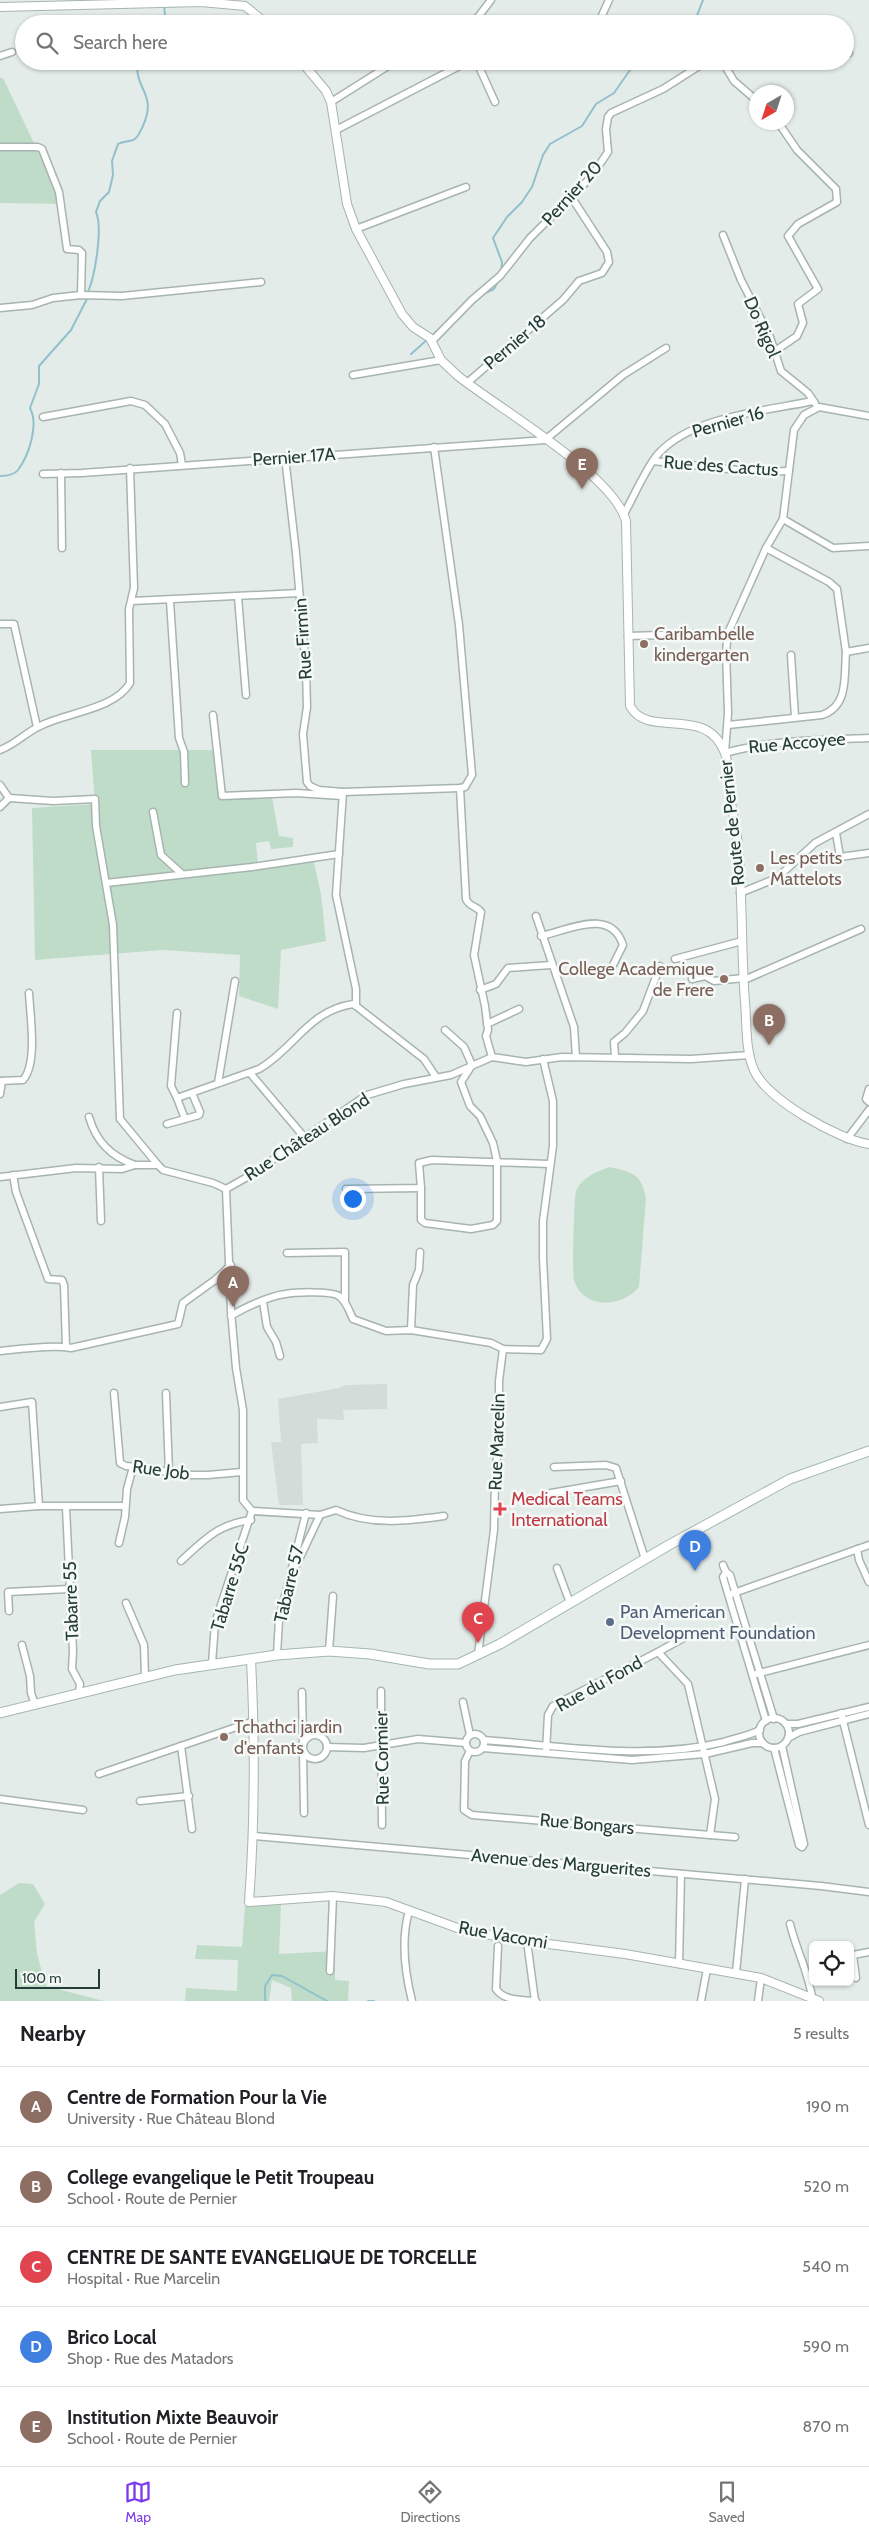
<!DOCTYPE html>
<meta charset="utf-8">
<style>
body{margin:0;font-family:Cabin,sans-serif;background:#f2f2f2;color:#202124}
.controls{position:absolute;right:15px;bottom:15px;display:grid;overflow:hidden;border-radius:8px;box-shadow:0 1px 4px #0004}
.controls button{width:45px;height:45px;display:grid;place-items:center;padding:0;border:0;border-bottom:1px solid #e0e0e0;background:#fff;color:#202124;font:25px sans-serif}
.compass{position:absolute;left:749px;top:85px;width:45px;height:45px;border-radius:50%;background:#fff;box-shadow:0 1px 4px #0004;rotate:219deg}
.scale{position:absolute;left:15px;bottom:12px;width:85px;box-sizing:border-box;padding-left:5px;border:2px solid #253d38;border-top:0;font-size:14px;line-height:18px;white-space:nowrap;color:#253d38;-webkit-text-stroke:4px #f5f9f7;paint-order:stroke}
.you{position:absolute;left:352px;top:1198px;width:18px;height:18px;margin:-12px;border:4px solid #fff;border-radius:50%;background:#1a73e8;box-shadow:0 0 0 8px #1a73e833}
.badge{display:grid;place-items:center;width:32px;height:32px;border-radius:50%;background:#7c3aed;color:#fff;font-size:16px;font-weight:700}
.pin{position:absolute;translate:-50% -41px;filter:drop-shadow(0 1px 2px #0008)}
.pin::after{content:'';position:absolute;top:26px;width:18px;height:15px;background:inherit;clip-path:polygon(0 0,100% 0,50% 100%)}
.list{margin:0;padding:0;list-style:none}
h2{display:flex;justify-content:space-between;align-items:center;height:65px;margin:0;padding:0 20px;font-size:21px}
h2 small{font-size:16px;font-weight:400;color:#757577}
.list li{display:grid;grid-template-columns:32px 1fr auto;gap:15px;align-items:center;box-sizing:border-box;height:80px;padding:0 20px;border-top:1px solid #e0e0e0}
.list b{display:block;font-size:19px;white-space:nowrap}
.list p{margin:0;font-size:16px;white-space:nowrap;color:#757577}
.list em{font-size:16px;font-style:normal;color:#757577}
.icon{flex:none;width:28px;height:28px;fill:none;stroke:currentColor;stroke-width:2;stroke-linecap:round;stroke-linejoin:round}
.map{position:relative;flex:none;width:869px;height:2001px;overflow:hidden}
.search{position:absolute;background:#fff;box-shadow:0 1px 4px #0004;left:15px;right:15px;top:15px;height:55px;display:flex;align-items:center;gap:12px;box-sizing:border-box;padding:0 18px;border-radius:28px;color:#757577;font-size:19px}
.sheet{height:465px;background:#fff}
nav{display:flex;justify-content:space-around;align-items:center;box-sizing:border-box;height:70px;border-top:1px solid #e0e0e0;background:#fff;font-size:14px;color:#757577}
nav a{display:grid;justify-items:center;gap:2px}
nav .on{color:#7c3aed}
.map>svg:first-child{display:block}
.built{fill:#d2dcd8}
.green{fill:#bfdcc8}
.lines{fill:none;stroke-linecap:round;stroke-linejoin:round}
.stream{stroke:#91c0cd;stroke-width:2}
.minor-casing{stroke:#a7b4b0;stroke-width:9}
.tertiary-casing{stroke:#a7b4b0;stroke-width:10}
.secondary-casing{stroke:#a3b7b2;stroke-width:11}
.minor{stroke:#fff;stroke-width:6}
.tertiary{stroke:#fff;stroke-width:8}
.secondary{stroke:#fff;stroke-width:9}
.education-dot{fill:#8d6e63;stroke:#f5f9f7;stroke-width:2}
.health-dot{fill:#e0444e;stroke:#f5f9f7;stroke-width:2}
.service-dot{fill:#5c6f8a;stroke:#f5f9f7;stroke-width:2}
.labels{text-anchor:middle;stroke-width:5;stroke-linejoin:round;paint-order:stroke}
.street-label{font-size:18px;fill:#253d38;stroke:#f5f9f7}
.education-label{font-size:18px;fill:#785e54;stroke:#f5f9f7;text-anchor:start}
.health-label{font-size:18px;fill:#be3a42;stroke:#f5f9f7;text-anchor:start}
.service-label{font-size:18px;fill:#4e5e75;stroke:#f5f9f7;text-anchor:start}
</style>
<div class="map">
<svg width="869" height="2001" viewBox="0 0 869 2001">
<rect width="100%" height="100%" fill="#e4ece9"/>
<!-- built -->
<path class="built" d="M387,1384V1409L343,1410L344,1420L317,1419L318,1443L301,1444L303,1505H279L271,1442H281L278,1399L339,1388L346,1385Z"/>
<!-- green -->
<g class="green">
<path d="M0,78H3L63,204L0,203Z"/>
<path d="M91,750H218L220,799L247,796L272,797L279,836L293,838V847L271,849L269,841L256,843L258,866H267L312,854L321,894L326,941L281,950L278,1009L239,996L240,955L162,950L35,960L32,808L95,804Z"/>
<path d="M609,1167C632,1172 641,1173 646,1198L639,1287C622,1308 583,1310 574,1280C572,1275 574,1197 576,1191C582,1177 597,1172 609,1167Z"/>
<path d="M19,1883L33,1884L45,1904L34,1922L37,1954L46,1986L104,2001H0V1895Z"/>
<path d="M281,1905L279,1954L335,1951V1980L349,1981L348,2001H292L291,1988L272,1980L269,2001H185L186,1988L237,1991L238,1960L195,1959L197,1945L242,1947L245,1906Z"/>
</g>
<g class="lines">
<!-- stream -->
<g class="stream">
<path d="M158,24L165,15L164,5"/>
<path d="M680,24L696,18L703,0"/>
<path d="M501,272L502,262L493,238L507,217L522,202L532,187L543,155L550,144L582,126L596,104L614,93L630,70L646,61"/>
<path d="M88,292C95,276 103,228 96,212L100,201L109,192L113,175L112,161L118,144C123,141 128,142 133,140C137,139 140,132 142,128C159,93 133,90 138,61"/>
<path d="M483,294L494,289L498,281"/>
<path d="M432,336L466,303"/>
<path d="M411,354L428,339"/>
<path d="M0,476C7,476 14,475 18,470C29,455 39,425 30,408L39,384V366L71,330L88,297"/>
<path d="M265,2001V1986L272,1975L282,1976L327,2001"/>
<path d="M368,2001H374"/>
</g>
<defs>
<g id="minor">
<path d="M469,24L475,21L491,0"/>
<path d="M598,24L609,0"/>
<path d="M845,53H849"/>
<path d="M0,56L12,52"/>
<path d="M479,61L480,69L495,102"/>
<path d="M722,61L734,81L756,100"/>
<path d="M331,102L396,61"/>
<path d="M336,130L469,61"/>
<path d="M0,147H38L42,149L59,192L67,249L79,250L82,253L81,295"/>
<path d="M356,229L466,187"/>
<path d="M723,235L741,280L770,337L781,371L808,393L815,403"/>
<path d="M0,308L32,305L53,298L81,295L122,296L261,282"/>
<path d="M432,341L472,300L500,276L530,238L591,177L608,152L606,129L608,117L611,113L663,89L707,61"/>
<path d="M775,351L797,336L803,323L798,304L818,289L788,236L798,224L837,202L836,189L797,150L778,122"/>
<path d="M353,375L441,360"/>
<path d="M467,383L563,300L579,281L602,273L609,262L607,252L572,198"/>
<path d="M869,416L819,407L804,415L794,430L783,519L766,548L728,633L726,652L728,713L725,753C770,740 822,740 869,738"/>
<path d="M43,417L131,401L145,405L165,424L180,453L182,465"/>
<path d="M285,457L296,553L306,669L307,707L303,734L307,782L310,786L319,790L343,792L460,788L465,787L472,775L459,625L434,447"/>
<path d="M653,461L756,472L789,471"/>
<path d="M61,473L62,548"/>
<path d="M43,474L82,473L545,440L623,375L666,348"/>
<path d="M624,514C633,498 647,466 658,454C692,416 766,411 813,401"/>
<path d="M783,519L833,548L869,546"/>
<path d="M766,548L829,582L837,589L846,652L869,648"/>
<path d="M238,597L246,695"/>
<path d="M132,601L299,593"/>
<path d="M170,601L179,738L184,752L185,783"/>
<path d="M0,624H14L37,727"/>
<path d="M628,636L728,633"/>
<path d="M791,655L795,717"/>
<path d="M213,715L222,796L296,793L342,796"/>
<path d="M728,725L822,715C849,706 844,676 846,652"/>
<path d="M0,750C16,744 25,733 40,726C67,712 114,710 130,683L129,609L134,588L130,468"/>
<path d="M0,785L9,798L0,807"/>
<path d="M460,788L466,899C469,907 477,906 481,912L474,955L485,1006L488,1030L486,1036L492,1057"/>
<path d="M343,792L336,895L356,989V1006L424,1059L436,1077"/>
<path d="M9,798L53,801L95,799L96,826L113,925L120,1119L158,1165"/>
<path d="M153,812L161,855L181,873"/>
<path d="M836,833L840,857L869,853"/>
<path d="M106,883L252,867L339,854"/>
<path d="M740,893L777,878L815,843L869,814"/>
<path d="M536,916L574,1027L576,1057"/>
<path d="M541,936C569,930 611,907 623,945L613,965"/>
<path d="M675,959L742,941"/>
<path d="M692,979L705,976L714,981L744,978"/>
<path d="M744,980L861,929"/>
<path d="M480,990L496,984L508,968L551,965"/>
<path d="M177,1013L171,1086L177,1098"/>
<path d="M487,1024L519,1009"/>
<path d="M615,1056L614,1042L625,1033L643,1011L660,966"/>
<path d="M250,1073L305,1138"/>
<path d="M0,1081L23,1080C38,1063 30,1015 29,993"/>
<path d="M218,1083L235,981"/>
<path d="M869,1089L866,1099L869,1102"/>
<path d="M0,1094L2,1081"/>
<path d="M89,1117C96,1141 110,1156 135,1165"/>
<path d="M185,1119L199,1115L200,1112L192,1093"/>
<path d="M167,1124L185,1119L177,1098L259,1069C294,1049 308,1011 353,1004L356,1006"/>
<path d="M847,1139L869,1110"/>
<path d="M99,1167L101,1221"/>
<path d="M13,1175L16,1192L48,1279L62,1280L64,1285L66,1347"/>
<path d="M0,1177L76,1168L122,1169L135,1165H158L163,1170L213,1183L226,1189"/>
<path d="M421,1188V1220L425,1223L471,1229L493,1225L497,1221V1161L493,1143L480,1116L470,1106L461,1082L472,1065L464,1047L445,1030"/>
<path d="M226,1189L249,1176L367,1095L404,1084L451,1075L492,1057L526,1062L562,1057L691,1059L750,1055"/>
<path d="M226,1189L231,1311L236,1368L243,1410V1500L252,1511"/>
<path d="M346,1189L421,1188L419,1163L432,1160L549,1164"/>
<path d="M287,1253L345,1252V1302"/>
<path d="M263,1302L267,1327L276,1342L280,1356"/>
<path d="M231,1316C243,1308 270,1296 285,1294C296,1292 331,1291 339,1296C347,1302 349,1311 353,1319L386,1331L411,1330L491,1343L503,1349L541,1350L547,1339L543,1258V1221L553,1146V1101L543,1059"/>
<path d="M411,1330L413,1285L419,1270L420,1252"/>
<path d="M0,1351C18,1349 54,1344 71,1348L178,1324L183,1303L215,1280L231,1265"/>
<path d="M114,1393L120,1463L126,1466L150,1468L179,1475H208L242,1472"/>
<path d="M166,1393L169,1473"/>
<path d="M0,1407L32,1402L39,1506"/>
<path d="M554,1467L606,1465L616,1468L645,1559"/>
<path d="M551,1493L621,1481"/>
<path d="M66,1508L73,1651L72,1669L80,1684L79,1692"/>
<path d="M0,1509L39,1506H125"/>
<path d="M252,1511L320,1515L336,1510C370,1526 407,1521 444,1516"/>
<path d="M119,1543L125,1517L127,1489L133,1467"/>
<path d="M857,1549L859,1560L869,1582"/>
<path d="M181,1561C204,1540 218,1524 251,1520"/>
<path d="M723,1565L726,1572L723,1577L766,1721"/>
<path d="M295,1568L320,1515"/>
<path d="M557,1568L570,1603"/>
<path d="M726,1572L730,1575L774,1719"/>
<path d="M731,1594L869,1545"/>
<path d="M126,1603L144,1645L145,1677"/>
<path d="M9,1611L8,1592L69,1589"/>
<path d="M22,1645L30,1676L31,1693L35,1704"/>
<path d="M329,1651L333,1596"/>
<path d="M658,1652L687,1636"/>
<path d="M277,1655L279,1619L306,1513"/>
<path d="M478,1655L494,1530L495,1479L499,1433V1381L503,1349"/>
<path d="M212,1664L215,1623L252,1511"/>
<path d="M756,1674L869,1645"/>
<path d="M381,1691L382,1825"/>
<path d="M302,1692L303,1743"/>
<path d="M463,1702L470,1735"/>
<path d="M841,1713L869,1825"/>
<circle cx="774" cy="1733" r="15"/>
<path d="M786,1724H798L869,1707"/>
<circle cx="475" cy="1743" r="9"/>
<circle cx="315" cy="1747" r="12"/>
<path d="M788,1738L799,1732L869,1714"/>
<path d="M484,1740C563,1746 645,1761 724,1742C736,1738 748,1736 760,1730"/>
<path d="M181,1746L192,1829"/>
<path d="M782,1746L804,1844L802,1847"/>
<path d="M327,1747L364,1748L418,1739L466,1743"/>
<path d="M483,1748L632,1760L705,1754L752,1743H763"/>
<path d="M774,1748L799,1845L802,1847"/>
<path d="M303,1751L304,1813"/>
<path d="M470,1751L465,1761L464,1810L472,1815L710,1835L715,1799L688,1684L658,1652L553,1706L548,1715L546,1752"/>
<path d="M99,1774L254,1721"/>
<path d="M0,1799L83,1810"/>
<path d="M140,1801L189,1796"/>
<path d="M710,1835L735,1837"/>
<path d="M254,1836L821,1886L869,1892"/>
<path d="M409,1911C401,1939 405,1973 412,2001"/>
<path d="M790,1924C796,1949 808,1971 812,1997"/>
<path d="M527,1941L535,2001"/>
<path d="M498,1946L496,1989C504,2001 522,2000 536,2001"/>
<path d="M679,1964L681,1874"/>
<path d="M330,1971L333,1896"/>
<path d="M736,1973L745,1879"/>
<path d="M856,1978L853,1955L869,1952"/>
<path d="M701,2001L707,1969"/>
<path d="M758,2001L761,1978"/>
</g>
<g id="tertiary">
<path d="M0,7L201,2L245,6L267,24"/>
<path d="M301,61L326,91L331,102L347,204L356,229L402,314L413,327L430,338L441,360L458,376C498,408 614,475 626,521L630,706C648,740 706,703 725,753C730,767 729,786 731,802C733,817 737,831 738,847C743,898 741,951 745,1002C747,1023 745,1050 754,1070C766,1099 839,1140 869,1144"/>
<path d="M251,1659C255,1740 255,1821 249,1902L333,1896L386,1902L463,1930L518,1940L625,1954L761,1978L819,2001"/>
</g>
<path id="secondary" d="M0,1713L175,1670L277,1655L329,1651L370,1654L429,1664H458L500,1644L669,1545L790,1479L869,1451"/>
</defs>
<!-- minor casing -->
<use href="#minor" class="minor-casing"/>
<!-- tertiary casing -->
<use href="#tertiary" class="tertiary-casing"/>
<!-- secondary casing -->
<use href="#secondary" class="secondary-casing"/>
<!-- minor -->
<use href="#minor" class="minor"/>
<!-- tertiary -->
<use href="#tertiary" class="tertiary"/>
<!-- secondary -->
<use href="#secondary" class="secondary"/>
</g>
<!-- markers -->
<g class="education-dot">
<circle cx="644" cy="644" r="5"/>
<circle cx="760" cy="868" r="5"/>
<circle cx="724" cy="979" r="5"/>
<circle cx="224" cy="1737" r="5"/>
</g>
<path class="health-dot" d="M497.5 1501.5h5v5h5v5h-5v5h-5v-5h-5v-5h5z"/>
<circle class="service-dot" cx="610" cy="1622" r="5"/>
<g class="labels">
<!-- street labels -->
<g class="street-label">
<text transform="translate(572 193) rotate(-48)" y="6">Pernier 20</text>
<text transform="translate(762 327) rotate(66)" y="6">Do Rigol</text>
<text transform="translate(515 342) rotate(-40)" y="6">Pernier 18</text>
<text transform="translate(728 422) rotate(-16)" y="6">Pernier 16</text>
<text transform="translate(294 457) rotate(-4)" y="6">Pernier 17A</text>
<text transform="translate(721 466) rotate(4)" y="6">Rue des Cactus</text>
<text transform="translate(303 639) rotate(-94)" y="6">Rue Firmin</text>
<text transform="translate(797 743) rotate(-5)" y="6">Rue Accoyee</text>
<text transform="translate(732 823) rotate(-96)" y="6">Route de Pernier</text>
<text transform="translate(307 1137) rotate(-33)" y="6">Rue Château Blond</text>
<text transform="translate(497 1442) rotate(-88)" y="6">Rue Marcelin</text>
<text transform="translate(161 1470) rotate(8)" y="6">Rue Job</text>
<text transform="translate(289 1584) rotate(-77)" y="6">Tabarre 57</text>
<text transform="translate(230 1587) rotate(-73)" y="6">Tabarre 55C</text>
<text transform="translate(71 1601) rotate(-92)" y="6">Tabarre 55</text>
<text transform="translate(599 1684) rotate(-29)" y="6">Rue du Fond</text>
<text transform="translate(382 1758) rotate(-91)" y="6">Rue Cormier</text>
<text transform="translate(587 1824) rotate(5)" y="6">Rue Bongars</text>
<text transform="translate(561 1863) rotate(5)" y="6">Avenue des Marguerites</text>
<text transform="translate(503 1935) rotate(10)" y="6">Rue Vacomi</text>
</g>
<!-- education labels -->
<g class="education-label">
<text x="654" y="640">Caribambelle<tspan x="654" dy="21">kindergarten</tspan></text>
<text x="770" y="864">Les petits<tspan x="770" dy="21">Mattelots</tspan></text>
<text x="714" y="975" text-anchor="end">College Academique<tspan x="714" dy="21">de Frere</tspan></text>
<text x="234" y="1733">Tchathci jardin<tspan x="234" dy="21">d'enfants</tspan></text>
</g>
<!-- health labels -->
<g class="health-label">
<text x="511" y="1505">Medical Teams<tspan x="511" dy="21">International</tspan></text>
</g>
<!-- service labels -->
<g class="service-label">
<text x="620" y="1618">Pan American<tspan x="620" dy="21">Development Foundation</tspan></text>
</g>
</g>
</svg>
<div class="controls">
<button><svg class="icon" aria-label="locate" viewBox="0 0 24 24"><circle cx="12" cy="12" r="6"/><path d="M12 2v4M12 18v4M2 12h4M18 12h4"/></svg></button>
</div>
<svg class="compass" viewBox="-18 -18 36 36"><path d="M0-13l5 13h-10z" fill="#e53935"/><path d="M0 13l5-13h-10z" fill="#757577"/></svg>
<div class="scale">100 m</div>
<div class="you"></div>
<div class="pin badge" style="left:233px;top:1307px;background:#8d6e63">A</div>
<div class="pin badge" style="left:769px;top:1045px;background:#8d6e63">B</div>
<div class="pin badge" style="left:478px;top:1643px;background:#e0444e">C</div>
<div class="pin badge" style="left:695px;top:1571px;background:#3f7fe0">D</div>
<div class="pin badge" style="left:582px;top:489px;background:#8d6e63">E</div>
<div class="search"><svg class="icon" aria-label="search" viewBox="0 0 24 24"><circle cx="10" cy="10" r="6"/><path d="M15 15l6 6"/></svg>Search here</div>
</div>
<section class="sheet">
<h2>Nearby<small>5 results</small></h2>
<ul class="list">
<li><span class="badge" style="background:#8d6e63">A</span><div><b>Centre de Formation Pour la Vie</b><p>University · Rue Château Blond</p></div><em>190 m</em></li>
<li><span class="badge" style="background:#8d6e63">B</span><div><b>College evangelique le Petit Troupeau</b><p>School · Route de Pernier</p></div><em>520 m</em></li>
<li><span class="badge" style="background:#e0444e">C</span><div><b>CENTRE DE SANTE EVANGELIQUE DE TORCELLE</b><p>Hospital · Rue Marcelin</p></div><em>540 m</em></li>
<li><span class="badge" style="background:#3f7fe0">D</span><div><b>Brico Local</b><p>Shop · Rue des Matadors</p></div><em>590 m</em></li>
<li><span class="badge" style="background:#8d6e63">E</span><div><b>Institution Mixte Beauvoir</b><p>School · Route de Pernier</p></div><em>870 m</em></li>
</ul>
</section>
<nav>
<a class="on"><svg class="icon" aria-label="map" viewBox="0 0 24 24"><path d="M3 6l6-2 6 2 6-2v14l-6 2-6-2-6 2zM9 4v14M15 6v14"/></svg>Map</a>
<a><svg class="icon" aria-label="directions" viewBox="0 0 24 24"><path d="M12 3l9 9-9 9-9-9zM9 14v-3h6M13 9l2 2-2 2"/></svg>Directions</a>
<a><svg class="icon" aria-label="saved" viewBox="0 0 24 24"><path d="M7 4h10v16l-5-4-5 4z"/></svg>Saved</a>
</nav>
